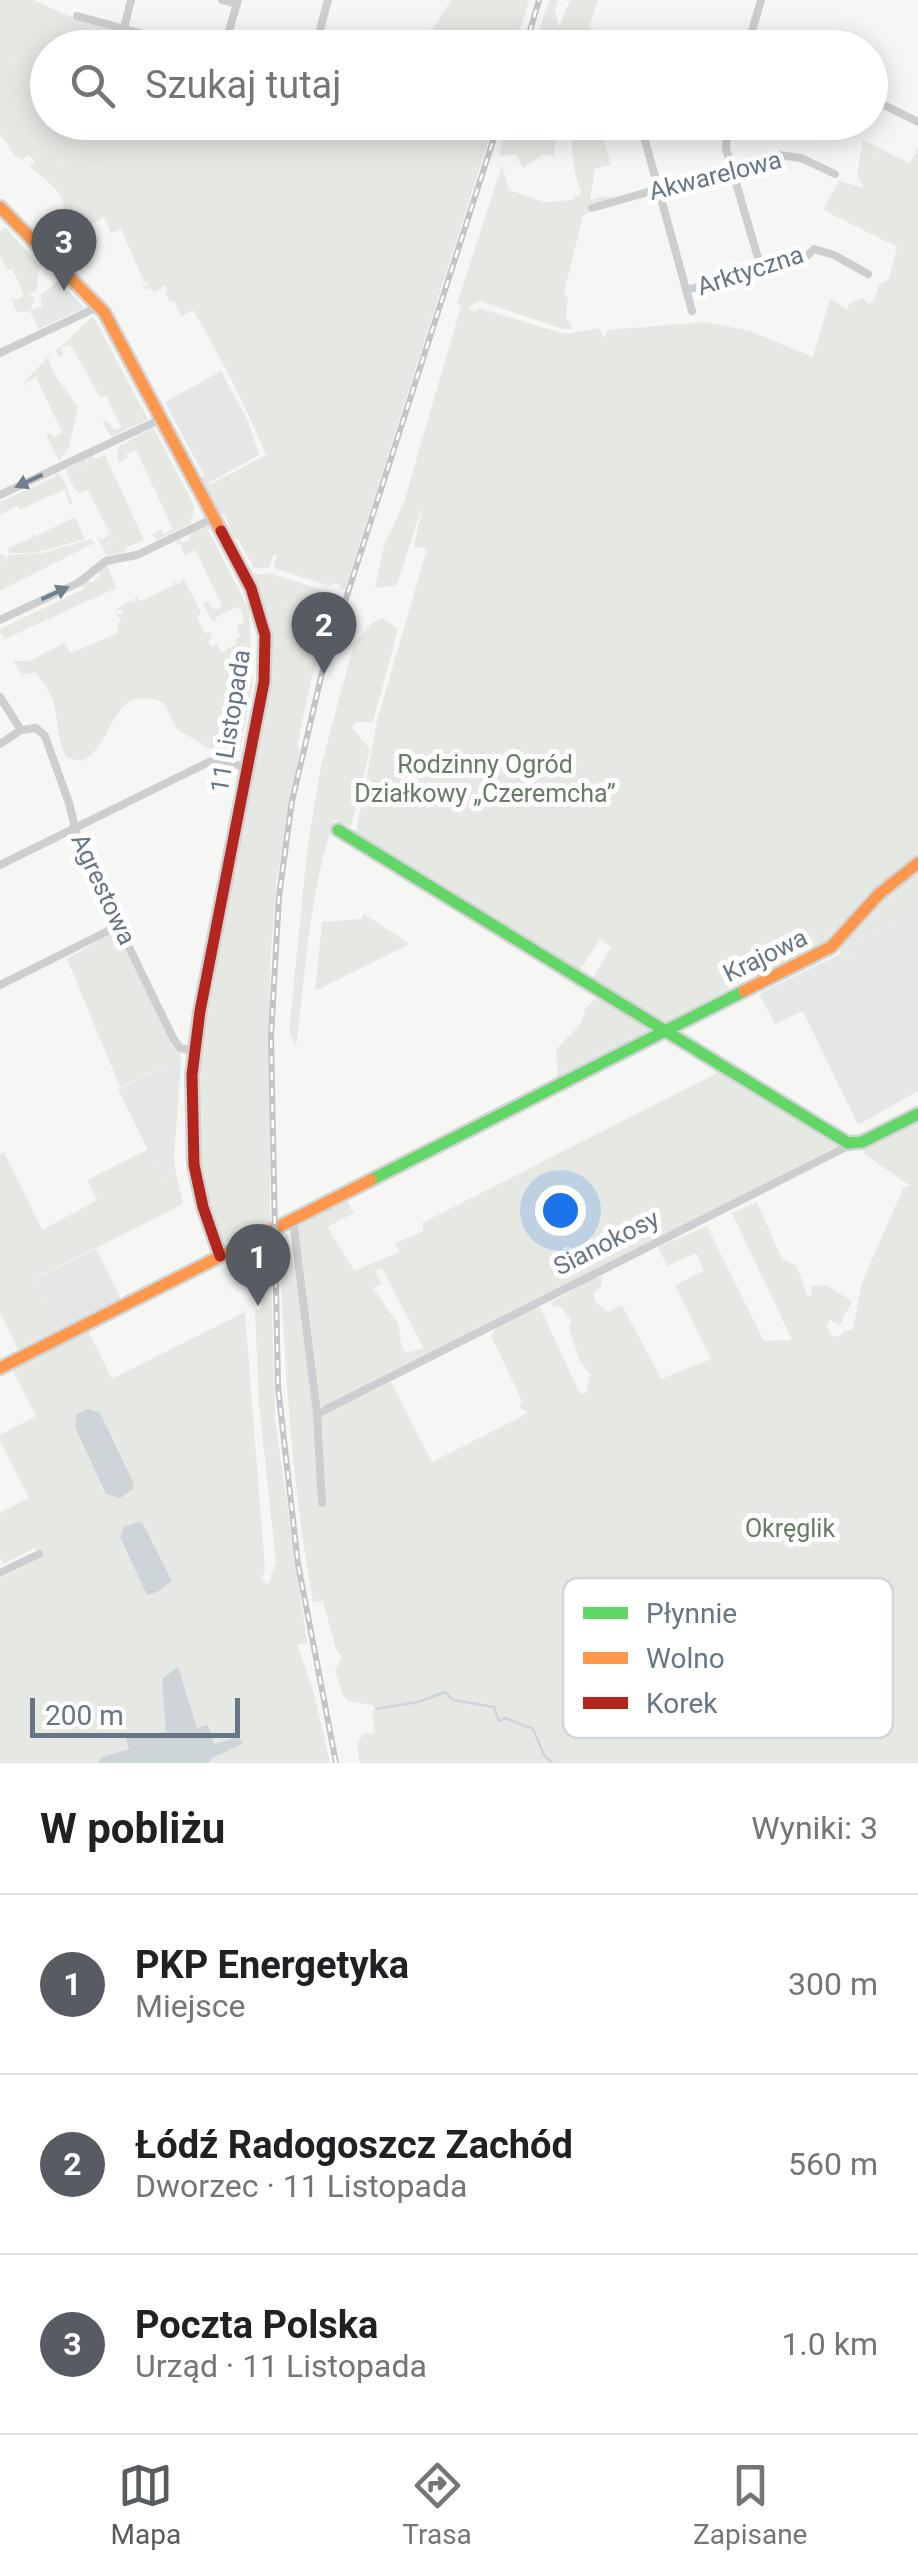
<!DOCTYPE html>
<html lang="pl">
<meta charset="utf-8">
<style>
body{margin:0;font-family:Roboto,sans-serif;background:#f6f6f6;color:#202124}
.scale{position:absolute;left:30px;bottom:25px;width:210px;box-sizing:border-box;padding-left:10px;border:5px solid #667685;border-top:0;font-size:28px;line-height:35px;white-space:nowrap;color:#667685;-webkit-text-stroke:8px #fff;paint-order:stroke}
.you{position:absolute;left:560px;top:1210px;width:35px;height:35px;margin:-25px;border:8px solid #fff;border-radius:50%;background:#1a73e8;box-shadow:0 0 0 15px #1a73e833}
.badge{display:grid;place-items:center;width:65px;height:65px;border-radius:50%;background:#565c61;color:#fff;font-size:32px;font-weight:700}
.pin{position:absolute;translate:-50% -82px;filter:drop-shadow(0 2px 5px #0008)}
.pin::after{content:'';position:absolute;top:52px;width:35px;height:30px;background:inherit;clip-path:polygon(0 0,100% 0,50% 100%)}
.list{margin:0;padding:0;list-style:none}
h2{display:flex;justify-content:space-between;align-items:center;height:130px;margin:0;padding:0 40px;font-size:42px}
h2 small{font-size:32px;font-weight:400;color:#757577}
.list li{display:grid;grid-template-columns:65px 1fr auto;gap:30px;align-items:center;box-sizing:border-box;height:180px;padding:0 40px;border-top:2px solid #e0e0e0}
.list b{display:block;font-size:38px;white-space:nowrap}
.list p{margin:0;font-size:32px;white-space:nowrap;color:#757577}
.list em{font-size:32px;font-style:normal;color:#757577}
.icon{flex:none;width:55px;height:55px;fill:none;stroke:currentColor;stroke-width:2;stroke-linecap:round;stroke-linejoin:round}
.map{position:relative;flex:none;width:918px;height:1763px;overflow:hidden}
.search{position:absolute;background:#fff;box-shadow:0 5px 25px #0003;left:30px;right:30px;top:30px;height:110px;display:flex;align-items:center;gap:25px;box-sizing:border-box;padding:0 35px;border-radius:55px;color:#757577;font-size:38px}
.sheet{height:670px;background:#fff}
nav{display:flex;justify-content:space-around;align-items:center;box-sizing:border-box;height:140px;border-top:2px solid #e0e0e0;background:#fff;font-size:28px;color:#757577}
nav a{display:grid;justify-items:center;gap:5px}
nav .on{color:#565c61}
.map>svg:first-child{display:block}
.built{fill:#e5e6e6}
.green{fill:#e6e9e3;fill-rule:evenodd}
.water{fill:#ced5d8}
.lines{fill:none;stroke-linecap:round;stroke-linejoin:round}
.stream{stroke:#ced5d8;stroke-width:2.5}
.fast-casing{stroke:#d2d3d4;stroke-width:16}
.slow-casing{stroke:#d2d3d4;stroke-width:16}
.jam-casing{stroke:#d2d3d4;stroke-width:16}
.street{stroke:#cccecf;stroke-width:8}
.fast{stroke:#63d668;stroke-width:11}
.slow{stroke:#ff974d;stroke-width:11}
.jam{stroke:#b3261e;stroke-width:11}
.rail-casing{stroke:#c2c4c5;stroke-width:6}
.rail{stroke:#fff;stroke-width:2.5;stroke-dasharray:8;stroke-linecap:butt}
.oneway{fill:#707f8c}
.labels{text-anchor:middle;stroke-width:10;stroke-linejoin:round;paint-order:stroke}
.street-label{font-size:25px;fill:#667685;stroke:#fff}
.park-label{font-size:25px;fill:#687c65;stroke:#fff}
.key{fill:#fff;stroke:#d1d6da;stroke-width:2.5}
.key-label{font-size:28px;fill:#667685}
</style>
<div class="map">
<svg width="918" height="1763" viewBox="0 0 918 1763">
<rect width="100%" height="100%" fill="#f6f6f5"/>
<!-- built -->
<g class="built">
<path d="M59,280L84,308L38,329L30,311L42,306L40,295Z"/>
<path d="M221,371L248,421L259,455L208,483L165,402Z"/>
<path d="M918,908V1091L858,1125L803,1011L775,1024L759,994L840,954L843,960L860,951L856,940Z"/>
<path d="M181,1059L174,1158L176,1174L163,1180L118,1089Z"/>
<path d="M96,1249L121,1299L60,1330L33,1280Z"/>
</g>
<!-- green -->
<g class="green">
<path d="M0,0H33L71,17L175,47L48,48V122L494,123L345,590L340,589V585L332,583L330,586L274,568L277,554L273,555L269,568H254L239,541L234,538L224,514H221L201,478L204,476L210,485L266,455C245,405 221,357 193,310L181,316L174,301L170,302L165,293L168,290L165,285L154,293L150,287L144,290L142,287L149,283L144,282L121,229L111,233L104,217L67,238C60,226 66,220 64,207C61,188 43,179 30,166L35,162L29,155L22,160L14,155L0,134Z"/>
<path d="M451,0H529L515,47H414L416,42L433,28Z"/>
<path d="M549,0H558L555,11L559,27L570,0H598L589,27L604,37L607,47H534Z"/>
<path d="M508,123H552L556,135L554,156L544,154L523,168L516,154L499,156Z"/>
<path d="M574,123H605L600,127L611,165L595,169L590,200L605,196L616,198L583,216L564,293L568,298L566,316L573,329H562L480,301L468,307L475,312L478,308L565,334L600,328L603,339L607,330L705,322L750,331L813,357L830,299L847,309L850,303L863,298L868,304L874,301L879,285L889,278L897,247L823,210L839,181L864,188L857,174L863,140L909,163L918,148V858L865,900L834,941L758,979L754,974L665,1025L591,981L611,947L600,939L579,971L356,832L378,717L427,549L414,546L423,503L397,585L375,588L384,546L404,502L461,306L457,304L502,165L509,190L544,202L572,200L581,192C573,172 570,144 574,123Z"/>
<path d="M5,227L39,265L37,289L28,296L35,297L30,311L17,312L11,297L16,300L24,295L12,268L7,270L0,255V231Z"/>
<path d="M93,316L148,419L112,437L102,423L106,421L115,430L121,427L106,396L101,398L70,344L61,348L64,355L59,357L56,351Z"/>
<path d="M51,354L48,360L56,377L77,405L79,402L69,447L59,461L46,434L50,433L53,437L62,432L36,378L26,382L27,389L24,382Z"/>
<path d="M153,427L195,507L190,524L157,540L152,534L162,529L164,534L173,529L136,450L126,454L128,458L119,463L117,456L120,443L122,445Z"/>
<path d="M93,455L96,459L105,455L144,540L126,548L125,552L107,556L102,547L125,535L101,546L97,536L102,539L110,534L88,490L79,493V499L78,490H75L66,472L68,468L87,458L86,468L89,457Z"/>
<path d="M55,471L62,477L73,503L69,505L65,489L20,510L17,506L0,515V502L55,477Z"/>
<path d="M75,517L85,539L34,553H8L9,548L33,537L32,533L36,536Z"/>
<path d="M205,526L214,528L217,534L207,528L249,609L252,686L240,752L223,757L177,729L164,703C109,681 118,742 82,761L67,758C57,738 59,730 55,709C53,695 43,683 35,672L22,675L13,661H29L64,643L71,653L113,635L119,631L117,624L121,622L118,615L123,612L121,609L116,612L117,609L130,600L135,604L134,599L137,597L140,601L175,585L173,580L177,584L182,582V576L201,612L197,618L206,634L210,631L212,636L208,643L213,646L216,643L221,652L237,644L235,639L240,636L236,626L244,622L242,611L236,607L216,617L217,621H212L203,603L208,601L211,607L217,609L222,606L198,555L195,550L185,555L180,544L175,545L179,539L182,543L189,540L188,543L191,533Z"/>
<path d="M91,539L94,543L0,591V554L6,555L3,564L8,555L43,553Z"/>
<path d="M101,567H108L116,588L5,639L0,633V629L84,589L82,583L87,579L91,583L101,575L98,571Z"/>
<path d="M268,573L335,594L328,614L333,617L312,676L297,746L300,748L276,885L270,965V1228L230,1246L220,1238L203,1185L195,1097L200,1035L270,669L268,623L251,575Z"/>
<path d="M382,618L398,629L373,722H356L352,728L370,749L351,827L335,820C309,887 306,974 296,1046L289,1032L308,843L321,766L354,644L372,623Z"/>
<path d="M918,870V908L856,940L861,951L843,960L838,946L875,905Z"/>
<path d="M364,914L410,944L315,991L322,922L361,919Z"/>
<path d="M112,933L120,935L172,1045L180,1050L181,1059L120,1087L67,959Z"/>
<path d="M597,998L606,999L657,1029L558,1079L556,1051C566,1034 584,1030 585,1008Z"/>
<path d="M723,1070L838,1146L330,1405L317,1407L318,1417L391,1382L432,1462L528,1413L519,1407L522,1401L491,1336L496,1328L539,1305L580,1394L586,1393L590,1375L579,1359L569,1327L572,1321L560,1306L552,1307L551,1303L594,1277H602L601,1286L593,1293L596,1303L608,1312L622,1305L661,1379L711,1359L675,1285L704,1271L696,1253L667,1266L658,1247L707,1226L764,1341L792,1340L732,1213L757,1202L782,1259L797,1266L807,1296L812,1295L811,1286L827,1285L852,1301L840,1325L830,1320L827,1327L831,1335L839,1337L845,1330H853L861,1285L903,1188L909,1185L864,1154L866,1145L918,1119V1763H360L357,1745L363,1734L375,1733L372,1711L377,1710L371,1705L348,1701L342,1693L335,1670L342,1657L336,1649L323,1601L313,1602C291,1480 284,1359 279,1236L284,1232L288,1235L298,1289V1225L346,1199L354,1213L328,1227C335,1243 347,1255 354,1271L399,1252L395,1243L424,1231L422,1223ZM382,1268L423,1347V1348L407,1353L402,1348L398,1324L373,1288L382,1284L375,1272Z"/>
<path d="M148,1149L162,1179L176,1174L183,1204L34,1279L60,1330L18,1349L0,1313V1154L4,1152L42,1230L97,1200L87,1180Z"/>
<path d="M270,1238L275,1419L307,1643L297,1645L313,1689L330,1763H0V1579L40,1558L35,1548L3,1564L0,1557V1513L29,1498L0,1441V1435L36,1416L12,1369L88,1330L112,1379L245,1312L265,1569L262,1579L268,1585L276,1562L259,1405L255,1309L261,1310L262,1304L257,1302L261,1293L247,1251Z"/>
</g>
<!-- water -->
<g class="water">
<path d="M89,1409L100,1413L133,1482V1489L120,1498L106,1494L75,1427L77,1414Z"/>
<path d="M139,1522L143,1524L172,1581L157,1592L147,1595L120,1537L124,1527Z"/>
<path d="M178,1667L197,1728L208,1725L214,1744L239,1737L243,1744L213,1757L208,1763H98L102,1757L129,1749L126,1738L166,1732L162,1679Z"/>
</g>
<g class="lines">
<!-- stream -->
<path class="stream" d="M376,1709L418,1702L445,1692L453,1700L494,1707L499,1721L505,1718L533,1729L544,1755L552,1763"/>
<defs>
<g id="fast">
<path d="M338,830L848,1143L862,1142L918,1114"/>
<path d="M371,1180L744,991"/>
</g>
<g id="slow">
<path d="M0,207L104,312L221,531"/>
<path d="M744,991L831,947L879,894L918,863"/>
<path d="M0,1368L371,1180"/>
</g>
<path id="jam" d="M220,1256L203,1207L194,1165L192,1075L200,1011L264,682L265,635L251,588L221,531"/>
</defs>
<!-- fast casing -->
<use href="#fast" class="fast-casing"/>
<!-- slow casing -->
<use href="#slow" class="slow-casing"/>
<!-- jam casing -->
<use href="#jam" class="jam-casing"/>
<!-- street -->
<g class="street">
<path d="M222,0L237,4"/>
<path d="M77,16L195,48"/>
<path d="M124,28L131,0"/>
<path d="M750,35L777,48"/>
<path d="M641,36L664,48"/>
<path d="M224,48L238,0"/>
<path d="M315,48L328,0"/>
<path d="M747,48L761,0"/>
<path d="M870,98L918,122"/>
<path d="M640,122L692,311"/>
<path d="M727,122L726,149L761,268"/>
<path d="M592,208L778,155L801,158L835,174"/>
<path d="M687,290L807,256L814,249L834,255L868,274"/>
<path d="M0,353L100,306"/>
<path d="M0,495L161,419"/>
<path d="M0,620L78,583L106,561L137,555L214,518"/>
<path d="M0,697L21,730"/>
<path d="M0,744L21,730L36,728L45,736L69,803L79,844L173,1038L180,1048L195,1051"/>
<path d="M0,865L211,761L218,759L247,768"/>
<path d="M0,985L118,926"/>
<path d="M293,1220L317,1414L322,1503"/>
<path d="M317,1414L852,1144"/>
<path d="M0,1573L39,1554"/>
</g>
<!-- fast -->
<use href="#fast" class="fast"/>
<!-- slow -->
<use href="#slow" class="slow"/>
<!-- jam -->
<use href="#jam" class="jam"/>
<defs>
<g id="rail">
<path d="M525,48L539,0"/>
<path d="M336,1763L298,1564L278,1387L271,1036L279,896L292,801L322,673L499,122"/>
</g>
</defs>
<!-- rail casing -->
<use href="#rail" class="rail-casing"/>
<!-- rail -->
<use href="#rail" class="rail"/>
</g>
<!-- one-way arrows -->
<defs><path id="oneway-solid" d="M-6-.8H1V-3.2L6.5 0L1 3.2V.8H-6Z" transform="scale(2.5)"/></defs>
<g class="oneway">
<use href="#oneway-solid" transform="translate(29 481) rotate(155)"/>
<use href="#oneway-solid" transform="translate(55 593) rotate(-25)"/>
</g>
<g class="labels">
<!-- street labels -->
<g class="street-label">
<text transform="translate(715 175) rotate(-14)" y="9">Akwarelowa</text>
<text transform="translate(750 270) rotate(-18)" y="9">Arktyczna</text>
<text transform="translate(230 721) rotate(-81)" y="9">11 Listopada</text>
<text transform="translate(104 889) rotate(65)" y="9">Agrestowa</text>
<text transform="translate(765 955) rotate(-26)" y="9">Krajowa</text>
<text transform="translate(606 1242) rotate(-27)" y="9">Sianokosy</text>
</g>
<!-- park labels -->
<g class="park-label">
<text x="485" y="773">Rodzinny Ogród<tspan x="485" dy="29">Działkowy „Czeremcha”</tspan></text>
<text x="790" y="1537">Okręglik</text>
</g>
</g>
<!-- legend -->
<rect x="563" y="1578" width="330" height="160" rx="15" class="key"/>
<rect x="583" y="1607" width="45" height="12" fill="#63d668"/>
<rect x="583" y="1652" width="45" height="12" fill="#ff974d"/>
<rect x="583" y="1697" width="45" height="12" fill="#b3261e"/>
<g class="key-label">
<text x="646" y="1623">Płynnie</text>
<text x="646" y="1668">Wolno</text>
<text x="646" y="1713">Korek</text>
</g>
</svg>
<div class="scale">200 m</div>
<div class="you"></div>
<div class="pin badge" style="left:258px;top:1306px">1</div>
<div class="pin badge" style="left:324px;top:674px">2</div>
<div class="pin badge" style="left:64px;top:291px">3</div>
<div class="search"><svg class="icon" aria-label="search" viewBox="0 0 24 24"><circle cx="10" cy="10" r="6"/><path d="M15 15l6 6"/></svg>Szukaj tutaj</div>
</div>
<section class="sheet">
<h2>W pobliżu<small>Wyniki: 3</small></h2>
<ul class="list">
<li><span class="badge">1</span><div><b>PKP Energetyka</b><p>Miejsce</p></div><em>300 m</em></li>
<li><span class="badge">2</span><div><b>Łódź Radogoszcz Zachód</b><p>Dworzec · 11 Listopada</p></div><em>560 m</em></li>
<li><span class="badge">3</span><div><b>Poczta Polska</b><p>Urząd · 11 Listopada</p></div><em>1.0 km</em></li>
</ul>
</section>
<nav>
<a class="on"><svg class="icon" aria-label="map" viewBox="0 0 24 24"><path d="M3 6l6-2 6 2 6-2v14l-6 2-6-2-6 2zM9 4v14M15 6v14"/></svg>Mapa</a>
<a><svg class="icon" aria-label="directions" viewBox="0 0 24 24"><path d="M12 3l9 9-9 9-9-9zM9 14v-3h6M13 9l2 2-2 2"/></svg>Trasa</a>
<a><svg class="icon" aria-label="saved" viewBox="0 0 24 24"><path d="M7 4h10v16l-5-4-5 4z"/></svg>Zapisane</a>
</nav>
